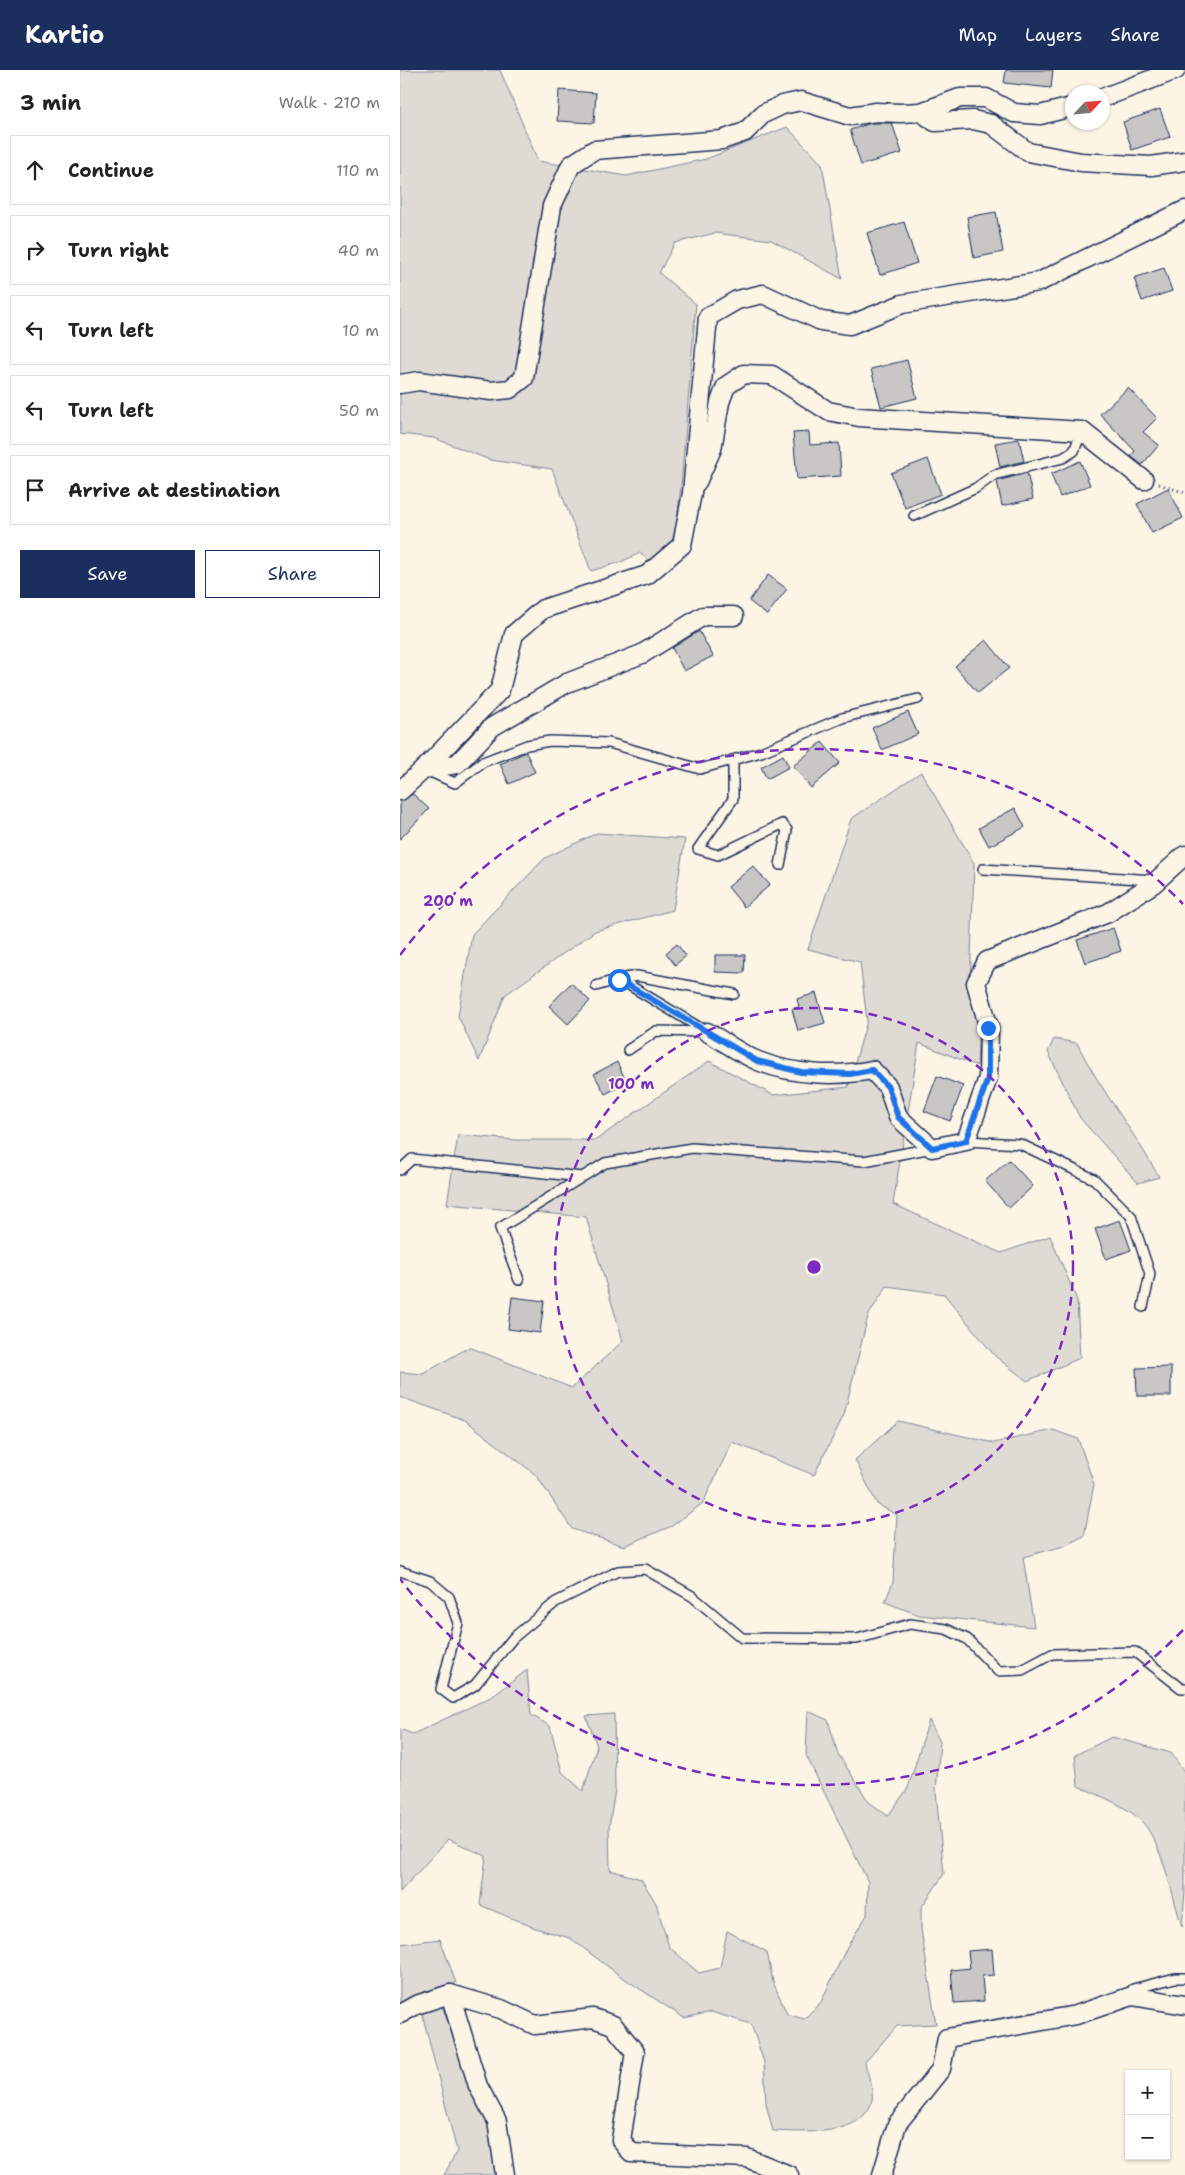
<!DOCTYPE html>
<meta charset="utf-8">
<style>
body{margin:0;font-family:"Shantell Sans",sans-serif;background:#f6f6f6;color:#222}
.controls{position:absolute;right:15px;bottom:15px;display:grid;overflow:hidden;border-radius:0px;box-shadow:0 1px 4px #0004}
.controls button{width:45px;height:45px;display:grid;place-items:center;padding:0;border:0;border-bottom:1px solid #e0e0e0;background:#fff;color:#222;font:25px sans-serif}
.compass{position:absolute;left:665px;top:15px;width:45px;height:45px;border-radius:50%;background:#fff;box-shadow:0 1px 4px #0004;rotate:64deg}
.stop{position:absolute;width:15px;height:15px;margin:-11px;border:4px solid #1a73e8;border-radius:50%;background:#fff}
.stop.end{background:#1a73e8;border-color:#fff;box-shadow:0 1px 5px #0008}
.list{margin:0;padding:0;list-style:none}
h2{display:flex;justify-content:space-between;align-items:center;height:65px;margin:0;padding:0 20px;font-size:21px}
h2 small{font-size:16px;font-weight:400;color:#767676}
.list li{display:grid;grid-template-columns:32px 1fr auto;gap:15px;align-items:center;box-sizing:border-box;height:70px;margin:0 10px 10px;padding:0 10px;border:1px solid #e0e0e0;border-radius:0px}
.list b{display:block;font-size:19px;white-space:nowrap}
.list em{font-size:16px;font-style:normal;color:#767676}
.actions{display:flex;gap:10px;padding:15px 20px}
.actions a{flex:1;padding:11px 0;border:1px solid #1b2f5e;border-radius:0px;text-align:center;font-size:18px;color:#1b2f5e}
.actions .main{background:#1b2f5e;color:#fff}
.icon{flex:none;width:28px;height:28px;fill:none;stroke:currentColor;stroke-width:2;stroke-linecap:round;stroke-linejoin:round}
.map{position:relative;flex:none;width:785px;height:2105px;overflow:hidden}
header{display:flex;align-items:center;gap:30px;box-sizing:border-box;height:70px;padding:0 25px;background:#1b2f5e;color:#fff}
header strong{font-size:24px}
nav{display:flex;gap:28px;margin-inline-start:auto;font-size:18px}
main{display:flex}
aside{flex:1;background:#fff}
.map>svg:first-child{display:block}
.green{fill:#dfdbd4;stroke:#7d8599}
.building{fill:#c8c7c6;stroke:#1b2f5e}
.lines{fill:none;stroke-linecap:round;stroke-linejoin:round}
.service-casing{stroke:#1b2f5e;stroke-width:12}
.minor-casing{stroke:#1b2f5e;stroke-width:21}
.path{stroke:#1b2f5e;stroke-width:3;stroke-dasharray:1 4;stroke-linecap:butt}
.service{stroke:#fcf5e5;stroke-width:9}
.minor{stroke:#fcf5e5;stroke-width:18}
.route{stroke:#1a73e8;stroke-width:6}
.ring{fill:none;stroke:#7b2cbf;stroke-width:2.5;stroke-dasharray:9 6}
.centre{fill:#7b2cbf;stroke:#fcf5e5;stroke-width:2.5}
.ring-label{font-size:15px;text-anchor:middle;font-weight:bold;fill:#7b2cbf;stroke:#fcf5e5;stroke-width:4;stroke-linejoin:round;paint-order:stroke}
</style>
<header>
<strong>Kartio</strong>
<nav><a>Map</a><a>Layers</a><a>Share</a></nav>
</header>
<main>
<aside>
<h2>3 min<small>Walk · 210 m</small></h2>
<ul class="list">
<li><svg class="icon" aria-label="ahead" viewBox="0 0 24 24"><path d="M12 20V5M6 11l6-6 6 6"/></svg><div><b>Continue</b></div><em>110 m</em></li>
<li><svg class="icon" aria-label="right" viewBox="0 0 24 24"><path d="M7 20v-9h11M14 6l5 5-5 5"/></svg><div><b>Turn right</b></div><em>40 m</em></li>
<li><svg class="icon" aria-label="left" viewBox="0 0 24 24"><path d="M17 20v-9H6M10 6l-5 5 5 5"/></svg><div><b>Turn left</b></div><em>10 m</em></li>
<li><svg class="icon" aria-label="left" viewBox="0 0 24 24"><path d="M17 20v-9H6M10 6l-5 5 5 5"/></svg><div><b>Turn left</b></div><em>50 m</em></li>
<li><svg class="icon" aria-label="arrive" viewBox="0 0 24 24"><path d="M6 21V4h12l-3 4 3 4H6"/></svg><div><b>Arrive at destination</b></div></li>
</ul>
<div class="actions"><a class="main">Save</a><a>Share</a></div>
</aside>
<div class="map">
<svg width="785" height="2105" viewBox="0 0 785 2105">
<rect width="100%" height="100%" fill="#fcf5e5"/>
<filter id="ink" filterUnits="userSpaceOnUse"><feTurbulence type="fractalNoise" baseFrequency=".02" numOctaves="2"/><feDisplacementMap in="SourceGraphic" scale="10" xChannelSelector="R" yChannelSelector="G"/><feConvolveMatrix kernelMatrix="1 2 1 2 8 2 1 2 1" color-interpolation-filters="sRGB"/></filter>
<g filter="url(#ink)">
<!-- green -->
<g class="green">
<path d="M0,0H100L138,91L226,106L306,89L387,57L422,94L442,209L371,170L315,163L275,173L259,203L296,234L281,416L275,467L251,493L240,483L221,492L191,501L152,399L90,390L34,368L0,364Z"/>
<path d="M521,702L574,793L570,920L579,950L577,996L519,973L493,1134L601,1183L650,1166L677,1230L680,1288L627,1311L595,1286L544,1224L487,1216L468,1246L444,1345L414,1405L332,1372L303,1433L272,1456L224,1476L172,1459L136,1405L65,1350L0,1327V1302L23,1304L69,1277L172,1318L223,1271L186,1147L47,1134L58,1065L116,1070H196L309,991L373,1025L448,1017L467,951L460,892L408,879L451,749Z"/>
<path d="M197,763L285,769L273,840L195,861L105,925L79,991L58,946L72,864L145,788Z"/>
<path d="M654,969L677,973C700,1020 734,1061 759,1107L738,1113L680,1048L648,982Z"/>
<path d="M498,1351L594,1373L653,1360L678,1369L694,1414L684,1466L664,1476L623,1487L634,1557L519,1545L485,1532L493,1512L497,1445L477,1434L455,1390Z"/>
<path d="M127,1600L131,1645L150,1656L162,1702L183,1721L197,1676L186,1646L214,1644L215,1720L209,1757L210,1800L241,1809L256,1833L269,1877L299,1903L320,1898L327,1861L367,1882L373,1912L387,1944L404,1949L421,1932L447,1877L467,1845L468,1812L406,1685L408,1641L428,1650L438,1684L469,1732L488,1746L508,1718L529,1650L540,1672L536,1722L544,1804L521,1838V1859L536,1954L497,1956L465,1992C467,2003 474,2020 472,2030C464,2068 401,2062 373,2061L366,2034L364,1992L351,1954L311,1942L284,1948L219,1905L170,1868L135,1858L80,1835L86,1786L48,1769L0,1822V1659L13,1664L93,1626Z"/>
<path d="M712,1667L771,1683L785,1703V1822L782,1857C773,1828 764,1783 747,1758C734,1738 700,1726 678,1716L675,1685Z"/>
<path d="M40,1869L56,1913L0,1933V1874Z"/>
<path d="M41,1933L73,2024L90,2052L99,2101L94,2105H44L57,2081L22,1943Z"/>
</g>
<!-- building -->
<g class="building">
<path d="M606,0H653L651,18L604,13Z"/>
<path d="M159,20L196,23L194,53L157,51Z"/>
<path d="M760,39L770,67L732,80L723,52Z"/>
<path d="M471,53H492L502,83L461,95L450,60Z"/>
<path d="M596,142L603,182L574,188L567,147Z"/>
<path d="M504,152L517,193L480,205L467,163Z"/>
<path d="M764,198L772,221L742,231L734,208Z"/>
<path d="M507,290L517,328L481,337L471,299Z"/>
<path d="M728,318L757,348L743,362L759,375L742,395L731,386L735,381L700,344Z"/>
<path d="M409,362L410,375L439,373L441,406L397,409L393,363Z"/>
<path d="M619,369L624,391L600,397L595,373Z"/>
<path d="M528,389L541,424L505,438L491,403Z"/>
<path d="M680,391L690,415L660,427L651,404Z"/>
<path d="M627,403L633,429L602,436L597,411Z"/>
<path d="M768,418L783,448L752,463L737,434Z"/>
<path d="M368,505L387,519L367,545L349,531Z"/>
<path d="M299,561L313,586L284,601L272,578Z"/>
<path d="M586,570L609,598L578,623L555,596Z"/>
<path d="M508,642L518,664L482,680L472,658Z"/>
<path d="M422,672L440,693L411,718L393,696Z"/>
<path d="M126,682L135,702L109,714L100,694Z"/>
<path d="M383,685L389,697L367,709L361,697Z"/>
<path d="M13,724L29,739L0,769V731Z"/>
<path d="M615,738L625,757L589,776L579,758Z"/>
<path d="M353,796L370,815L344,837L328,817Z"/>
<path d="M713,858L721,881L685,893L677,870Z"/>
<path d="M277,874L286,886L275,895L266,883Z"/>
<path d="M315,885H345L344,903L315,902Z"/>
<path d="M171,913L190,931L168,954L149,936Z"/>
<path d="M416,923L425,953L398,961L392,939L399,937L397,929Z"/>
<path d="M217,992L227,1013L205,1024L194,1004Z"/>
<path d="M537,1006L563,1016L550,1051L524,1041Z"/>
<path d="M609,1090L633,1116L609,1138L585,1111Z"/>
<path d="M720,1150L731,1180L706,1189L695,1159Z"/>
<path d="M112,1227L144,1231L140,1263L108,1259Z"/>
<path d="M771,1297V1326H737L736,1298Z"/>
<path d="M592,1879L594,1905L582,1906L584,1931L554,1933L551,1900L570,1898L568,1881Z"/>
</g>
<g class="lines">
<defs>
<g id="service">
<path d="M514,446L576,418L594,405L663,388L674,381L682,361"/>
<path d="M333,690V729L298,779L318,785L382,754L387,760L380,795"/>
<path d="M28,701L55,713L83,692L127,675L150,671L209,673L300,699L361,682L442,648L518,629"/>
<path d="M583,799L754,810"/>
<path d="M196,916L219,909"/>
<path d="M307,962L219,909L237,906L334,924"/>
<path d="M228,980L256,961L307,962"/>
<path d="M566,1071L620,1074L694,1109L731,1146L750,1204L743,1237"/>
<path d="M0,1100L12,1089L182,1107"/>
<path d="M119,1210L100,1158L205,1093L292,1078L464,1091L532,1078"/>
<path d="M0,1501L30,1511L49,1527L58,1553L41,1619L53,1628L75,1615L113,1568L156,1532L218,1501L245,1499L292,1526L342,1568L457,1569L510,1554L546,1559L567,1569L598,1601L622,1600L652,1584L735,1582L781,1618H785"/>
<path d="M732,1926L733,1919L775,1908H785"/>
</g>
<g id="minor">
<path d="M702,28L776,0"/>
<path d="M672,37L640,45L614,43L586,28H560L521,42L535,52L573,50L591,54L628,82L681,92L751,96L785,91"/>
<path d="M0,314L19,311L91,321L110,319L124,308L152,136L171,95L194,80L322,70L345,62L363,44L382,35L401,31L450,46L476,42L500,43L521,42"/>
<path d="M297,412L312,379L320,332L326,316L344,304L372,305L428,341L459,347L682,361L744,410"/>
<path d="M24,699L57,694L92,657L167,613L242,584L303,546H334"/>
<path d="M0,721L24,699L100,620L114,564L143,539L247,505L282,475L292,423L308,247L337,230L363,224L421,251L450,255L502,234L639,212L785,140"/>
<path d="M307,962C324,971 340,984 358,991C393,1005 436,1007 472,1000L488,1017L498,1047L532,1078L566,1071L588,1008L589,958L576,913L587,891L708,843L753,814L785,785"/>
<path d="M50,1924L78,2016L97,2051L105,2105"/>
<path d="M0,1944L16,1935L50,1924L101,1939L135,1955L193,1948L213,1955L235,1982L221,2070L231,2083L347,2088L389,2105"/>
<path d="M482,2105L497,2054L541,1999L547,1968L676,1945L732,1926L785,1935"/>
</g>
</defs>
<!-- service casing -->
<use href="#service" class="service-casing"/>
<!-- minor casing -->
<use href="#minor" class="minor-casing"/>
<!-- path -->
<path class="path" d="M759,414L785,423"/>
<!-- service -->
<use href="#service" class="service"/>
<!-- minor -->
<use href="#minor" class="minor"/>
</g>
</g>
<g class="lines" filter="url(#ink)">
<!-- route -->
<path class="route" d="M219,910L357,991L401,1002L450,1004L472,1000L488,1017L498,1047L532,1078L566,1071L588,1008V958"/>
</g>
<!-- distance rings -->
<g class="ring">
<circle cx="414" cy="1197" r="259"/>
<path d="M783 1560A518 518 0 0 1 0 1509M0 885A518 518 0 0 1 783 834"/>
</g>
<circle cx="414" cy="1197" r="8" class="centre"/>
<g class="ring-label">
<text x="48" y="836">200 m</text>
<text x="231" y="1019">100 m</text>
</g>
</svg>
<div class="controls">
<button>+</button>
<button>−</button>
</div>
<svg class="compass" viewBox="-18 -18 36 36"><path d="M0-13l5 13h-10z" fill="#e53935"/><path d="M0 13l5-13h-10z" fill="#767676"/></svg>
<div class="stop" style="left:219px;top:910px"></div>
<div class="stop end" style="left:588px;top:958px"></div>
</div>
</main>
